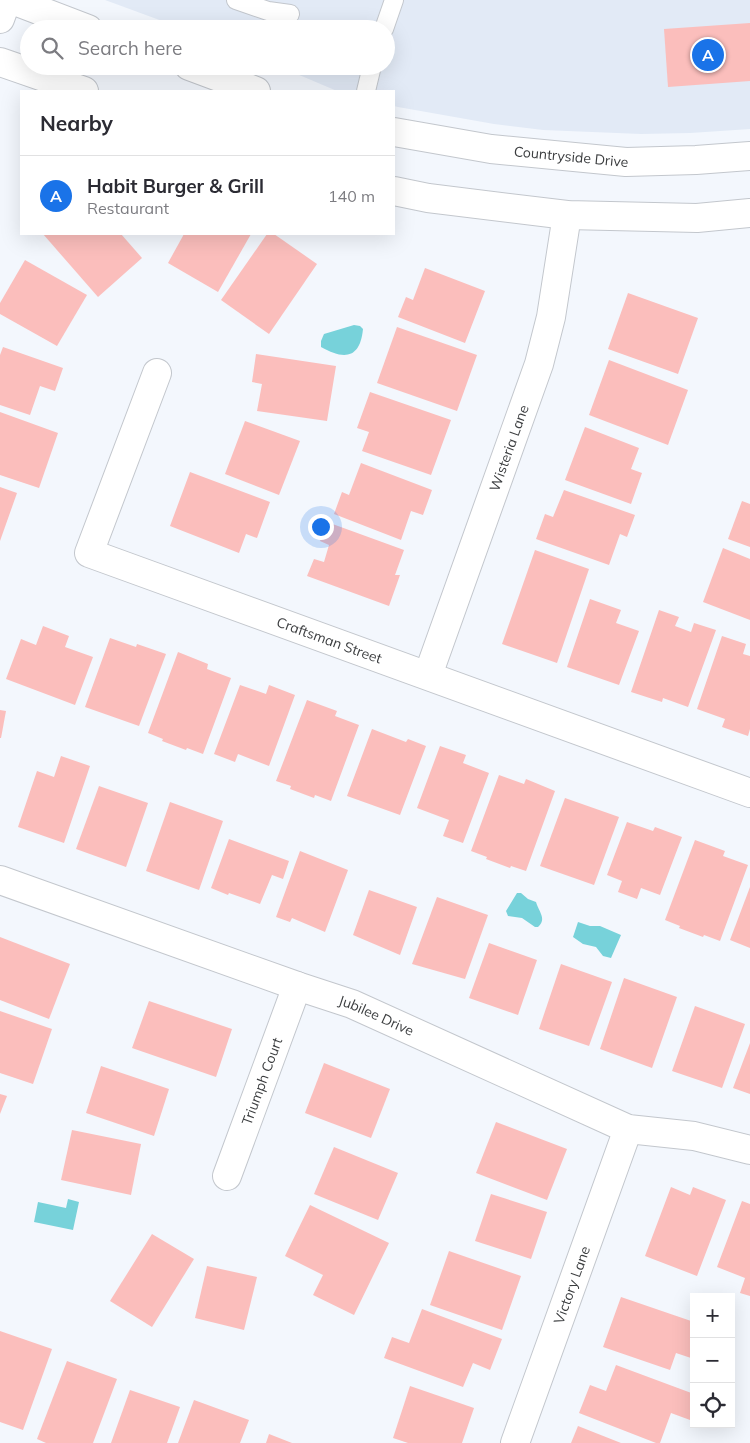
<!DOCTYPE html>
<meta charset="utf-8">
<style>
body{margin:0;font-family:Mulish,sans-serif;background:#f7f7f7;color:#2b2b33}
.controls{position:absolute;right:15px;bottom:15px;display:grid;overflow:hidden;border-radius:0px;box-shadow:0 5px 20px #0002}
.controls button{width:45px;height:45px;display:grid;place-items:center;padding:0;border:0;border-bottom:1px solid #e1e1e2;background:#fff;color:#2b2b33;font:25px sans-serif}
.you{position:absolute;left:320px;top:526px;width:18px;height:18px;margin:-12px;border:4px solid #fff;border-radius:50%;background:#1a73e8;box-shadow:0 0 0 8px #1a73e833}
.badge{display:grid;place-items:center;width:32px;height:32px;border-radius:50%;background:#1a73e8;color:#fff;font-size:16px;font-weight:700}
.pin{position:absolute;translate:-50% -50%;border:2px solid #fff;box-shadow:0 1px 5px #0006}
.list{margin:0;padding:0;list-style:none}
h2{display:flex;justify-content:space-between;align-items:center;height:65px;margin:0;padding:0 20px;font-size:21px}
h2 small{font-size:16px;font-weight:400;color:#7c7c81}
.list li{display:grid;grid-template-columns:32px 1fr auto;gap:15px;align-items:center;box-sizing:border-box;height:80px;padding:0 20px;border-top:1px solid #e1e1e2}
.list b{display:block;font-size:19px;white-space:nowrap}
.list p{margin:0;font-size:16px;white-space:nowrap;color:#7c7c81}
.list em{font-size:16px;font-style:normal;color:#7c7c81}
.icon{flex:none;width:28px;height:28px;fill:none;stroke:currentColor;stroke-width:2;stroke-linecap:round;stroke-linejoin:round}
.map{position:relative;flex:none;width:750px;height:1443px;overflow:hidden}
.search{position:absolute;background:#fff;box-shadow:0 5px 20px #0002;left:20px;top:20px;width:375px;height:55px;display:flex;align-items:center;gap:12px;box-sizing:border-box;padding:0 18px;border-radius:28px;color:#7c7c81;font-size:19px}
.panel{position:absolute;background:#fff;box-shadow:0 5px 20px #0002;left:20px;top:90px;width:375px;height:145px;border-radius:0px}
.map>svg:first-child{display:block}
.built{fill:#e2eaf6}
.water{fill:#77d2da}
.building{fill:#fbbebc}
.lines{fill:none;stroke-linecap:round;stroke-linejoin:round}
.lane-casing{stroke:#c3c7cd;stroke-width:20}
.street-casing{stroke:#c3c7cd;stroke-width:30}
.secondary-casing{stroke:#c3c7cd;stroke-width:30}
.lane{stroke:#fff;stroke-width:18}
.street{stroke:#fff;stroke-width:28}
.secondary{stroke:#fff;stroke-width:28}
.labels{text-anchor:middle;stroke-width:4;stroke-linejoin:round;paint-order:stroke}
.street-label{font-size:14px;fill:#3b3d3f;stroke:#f3f7fd}
</style>
<div class="map">
<svg width="750" height="1443" viewBox="0 0 750 1443">
<rect width="100%" height="100%" fill="#f3f7fd"/>
<!-- built -->
<path class="built" d="M105,0H750V129L690,133L641,134L543,130L494,124L398,107L394,106V91H337L278,66H386V29H184Z"/>
<!-- water -->
<g class="water">
<path d="M354,325L360,326L363,329C360,359 344,360 321,347V341L324,334Z"/>
<path d="M517,893H521L528,899L536,902C539,912 547,919 538,927H535L522,918L508,916L506,911Z"/>
<path d="M578,922L590,926H600L621,935L611,958L603,956L596,947L583,944L573,937Z"/>
<path d="M68,1199L79,1202L73,1230L34,1222L38,1202L66,1208Z"/>
</g>
<!-- building -->
<g class="building">
<path d="M750,23V81L668,87L664,29Z"/>
<path d="M43,234H121L142,258L98,297Z"/>
<path d="M184,234H251L218,292L168,263Z"/>
<path d="M267,234H274L317,264L269,334L221,300Z"/>
<path d="M25,260L87,295L57,346L0,314V303Z"/>
<path d="M425,268L485,291L465,343L398,317L406,297L413,300Z"/>
<path d="M628,293L698,318L678,374L608,349Z"/>
<path d="M397,327L477,355L457,411L377,383Z"/>
<path d="M3,347L63,368L55,391L40,386L30,415L0,405V355Z"/>
<path d="M256,354L336,366L327,421L257,411L262,384L252,382Z"/>
<path d="M609,360L688,390L668,445L589,415Z"/>
<path d="M370,392L451,420L431,475L362,451L369,432L357,428Z"/>
<path d="M0,412L58,433L39,488L0,475Z"/>
<path d="M245,421L300,441L279,495L225,474Z"/>
<path d="M585,427L639,448L631,469L642,473L631,504L565,480Z"/>
<path d="M361,463L432,490L423,515L411,511L401,540L334,514L342,492L349,495Z"/>
<path d="M190,472L270,502L257,538L246,534L239,553L170,526Z"/>
<path d="M0,487L17,493L0,541Z"/>
<path d="M564,490L635,515L627,537L620,534L609,565L536,539L545,514L553,517Z"/>
<path d="M742,501L750,504V547L728,539Z"/>
<path d="M327,522L404,550L395,575H400L389,606L307,576L314,559L324,562L329,545L320,541Z"/>
<path d="M723,548L750,559V620L703,602Z"/>
<path d="M535,550L589,569L557,663L502,644Z"/>
<path d="M590,599L621,610L616,623L639,631L619,685L567,667Z"/>
<path d="M659,610L679,617L675,626L691,632L694,623L716,630L688,707L663,698L662,702L631,692Z"/>
<path d="M43,626L69,636L65,647L93,657L75,705L6,679L21,639L36,645Z"/>
<path d="M722,636L746,644L743,654L750,656V729L748,736L722,727L725,719L697,709Z"/>
<path d="M110,638L136,647L137,644L166,654L139,726L85,707Z"/>
<path d="M178,652L208,664L207,669L231,678L203,754L187,748L186,750L162,741L163,739L148,733Z"/>
<path d="M240,685L266,694L269,685L295,695L269,766L238,754L235,762L214,754Z"/>
<path d="M307,700L337,711L335,716L359,725L331,801L315,795L314,798L290,789L291,786L276,781Z"/>
<path d="M0,710L6,711L1,738H0Z"/>
<path d="M372,729L406,742L408,739L426,746L400,815L347,796Z"/>
<path d="M440,746L466,755L463,763L489,773L463,843L443,836L449,820L417,808Z"/>
<path d="M61,756L90,766L64,843L18,827L37,771L54,777Z"/>
<path d="M499,775L524,784L526,779L555,791L526,871L511,866L510,868L486,859L487,857L471,851Z"/>
<path d="M99,786L148,803L126,867L76,849Z"/>
<path d="M565,798L619,817L594,885L540,866Z"/>
<path d="M170,802L223,821L199,890L146,871Z"/>
<path d="M627,822L653,831L655,827L682,837L660,895L641,888L637,899L618,892L622,881L607,875Z"/>
<path d="M229,839L289,861L283,879L272,875L260,904L229,893L228,895L211,888Z"/>
<path d="M695,840L725,851L723,856L748,865L720,941L704,935L703,937L679,928L680,926L665,920Z"/>
<path d="M300,851L348,870L325,932L292,918L290,922L276,917Z"/>
<path d="M750,887V948L730,940Z"/>
<path d="M369,890L417,907L400,955L353,935Z"/>
<path d="M437,897L488,915L465,979L412,964Z"/>
<path d="M0,937L70,964L49,1019L0,1000Z"/>
<path d="M489,943L537,960L518,1015L469,998Z"/>
<path d="M561,964L612,982L589,1046L539,1029Z"/>
<path d="M624,978L677,997L652,1068L600,1049Z"/>
<path d="M149,1001L232,1029L216,1077L132,1048Z"/>
<path d="M695,1006L745,1024L722,1088L672,1071Z"/>
<path d="M0,1011L52,1029L33,1084L0,1073Z"/>
<path d="M750,1043V1094L733,1088Z"/>
<path d="M324,1063L390,1089L371,1138L305,1113Z"/>
<path d="M101,1066L169,1089L154,1136L86,1113Z"/>
<path d="M0,1094L7,1096L0,1114Z"/>
<path d="M496,1122L567,1149L547,1200L476,1173Z"/>
<path d="M72,1130L141,1144L131,1195L61,1180Z"/>
<path d="M334,1147L398,1173L378,1220L314,1194Z"/>
<path d="M671,1187L690,1195L693,1187L726,1200L697,1276L645,1256Z"/>
<path d="M491,1194L547,1212L531,1259L475,1241Z"/>
<path d="M742,1201L750,1204V1296L740,1293L745,1278L717,1267Z"/>
<path d="M310,1205L389,1243L354,1315L313,1295L323,1275L285,1256Z"/>
<path d="M152,1234L194,1259L152,1327L110,1301Z"/>
<path d="M449,1251L521,1276L502,1330L430,1305Z"/>
<path d="M207,1266L257,1277L244,1330L195,1318Z"/>
<path d="M621,1297L694,1322V1350L691,1358L676,1353L670,1370L603,1347Z"/>
<path d="M422,1309L502,1339L490,1370L473,1363L463,1387L384,1358L392,1337L409,1343Z"/>
<path d="M0,1331L52,1349L23,1430L0,1422Z"/>
<path d="M67,1361L117,1379L93,1443H46L37,1439Z"/>
<path d="M616,1365L694,1394V1410L690,1420L671,1413L660,1443H656L579,1413L590,1385L606,1391Z"/>
<path d="M410,1386L474,1408L462,1443H408L393,1438Z"/>
<path d="M130,1390L180,1407L167,1443H111Z"/>
<path d="M194,1400L249,1420L240,1443H178Z"/>
<path d="M578,1426L621,1443H571Z"/>
<path d="M269,1434L292,1443H266Z"/>
</g>
<g class="lines">
<defs>
<g id="lane">
<path d="M236,0L268,11L290,14"/>
<path d="M384,29L394,0"/>
<path d="M366,91L372,66"/>
</g>
<g id="street">
<path id="s1" d="M157,373L89,553L750,793"/>
<path id="s2" d="M428,675L539,364L551,317L567,215"/>
<path id="s3" d="M0,880L297,986L352,1004L628,1129L694,1136L750,1150"/>
<path id="s4" d="M227,1176L297,986"/>
<path id="s5" d="M515,1443L628,1129"/>
</g>
<g id="secondary">
<path d="M12,0L88,29"/>
<path d="M0,19L7,0"/>
<path d="M0,62L84,91"/>
<path d="M189,66L256,91"/>
<path id="s6" d="M394,132L491,149L626,162L696,160L750,156"/>
<path d="M394,191L428,198L567,215L697,218L750,213"/>
</g>
</defs>
<!-- lane casing -->
<use href="#lane" class="lane-casing"/>
<!-- street casing -->
<use href="#street" class="street-casing"/>
<!-- secondary casing -->
<use href="#secondary" class="secondary-casing"/>
<!-- lane -->
<use href="#lane" class="lane"/>
<!-- street -->
<use href="#street" class="street"/>
<!-- secondary -->
<use href="#secondary" class="secondary"/>
</g>
<g class="labels">
<!-- street labels -->
<g class="street-label">
<text dy="5" stroke="none"><textPath href="#s6" startOffset="179">Countryside Drive</textPath></text>
<text dy="5" stroke="none"><textPath href="#s2" startOffset="241">Wisteria Lane</textPath></text>
<text dy="5" stroke="none"><textPath href="#s1" startOffset="448">Craftsman Street</textPath></text>
<text dy="5" stroke="none"><textPath href="#s3" startOffset="400">Jubilee Drive</textPath></text>
<text dy="5" stroke="none"><textPath href="#s4" startOffset="101">Triumph Court</textPath></text>
<text dy="5" stroke="none"><textPath href="#s5" startOffset="168">Victory Lane</textPath></text>
</g>
</g>
</svg>
<div class="controls">
<button>+</button>
<button>−</button>
<button><svg class="icon" aria-label="locate" viewBox="0 0 24 24"><circle cx="12" cy="12" r="6"/><path d="M12 2v4M12 18v4M2 12h4M18 12h4"/></svg></button>
</div>
<div class="you"></div>
<div class="pin badge" style="left:708px;top:55px">A</div>
<div class="search"><svg class="icon" aria-label="search" viewBox="0 0 24 24"><circle cx="10" cy="10" r="6"/><path d="M15 15l6 6"/></svg>Search here</div>
<section class="panel">
<h2>Nearby<small></small></h2>
<ul class="list">
<li><span class="badge">A</span><div><b>Habit Burger &amp; Grill</b><p>Restaurant</p></div><em>140 m</em></li>
</ul>
</section>
</div>
